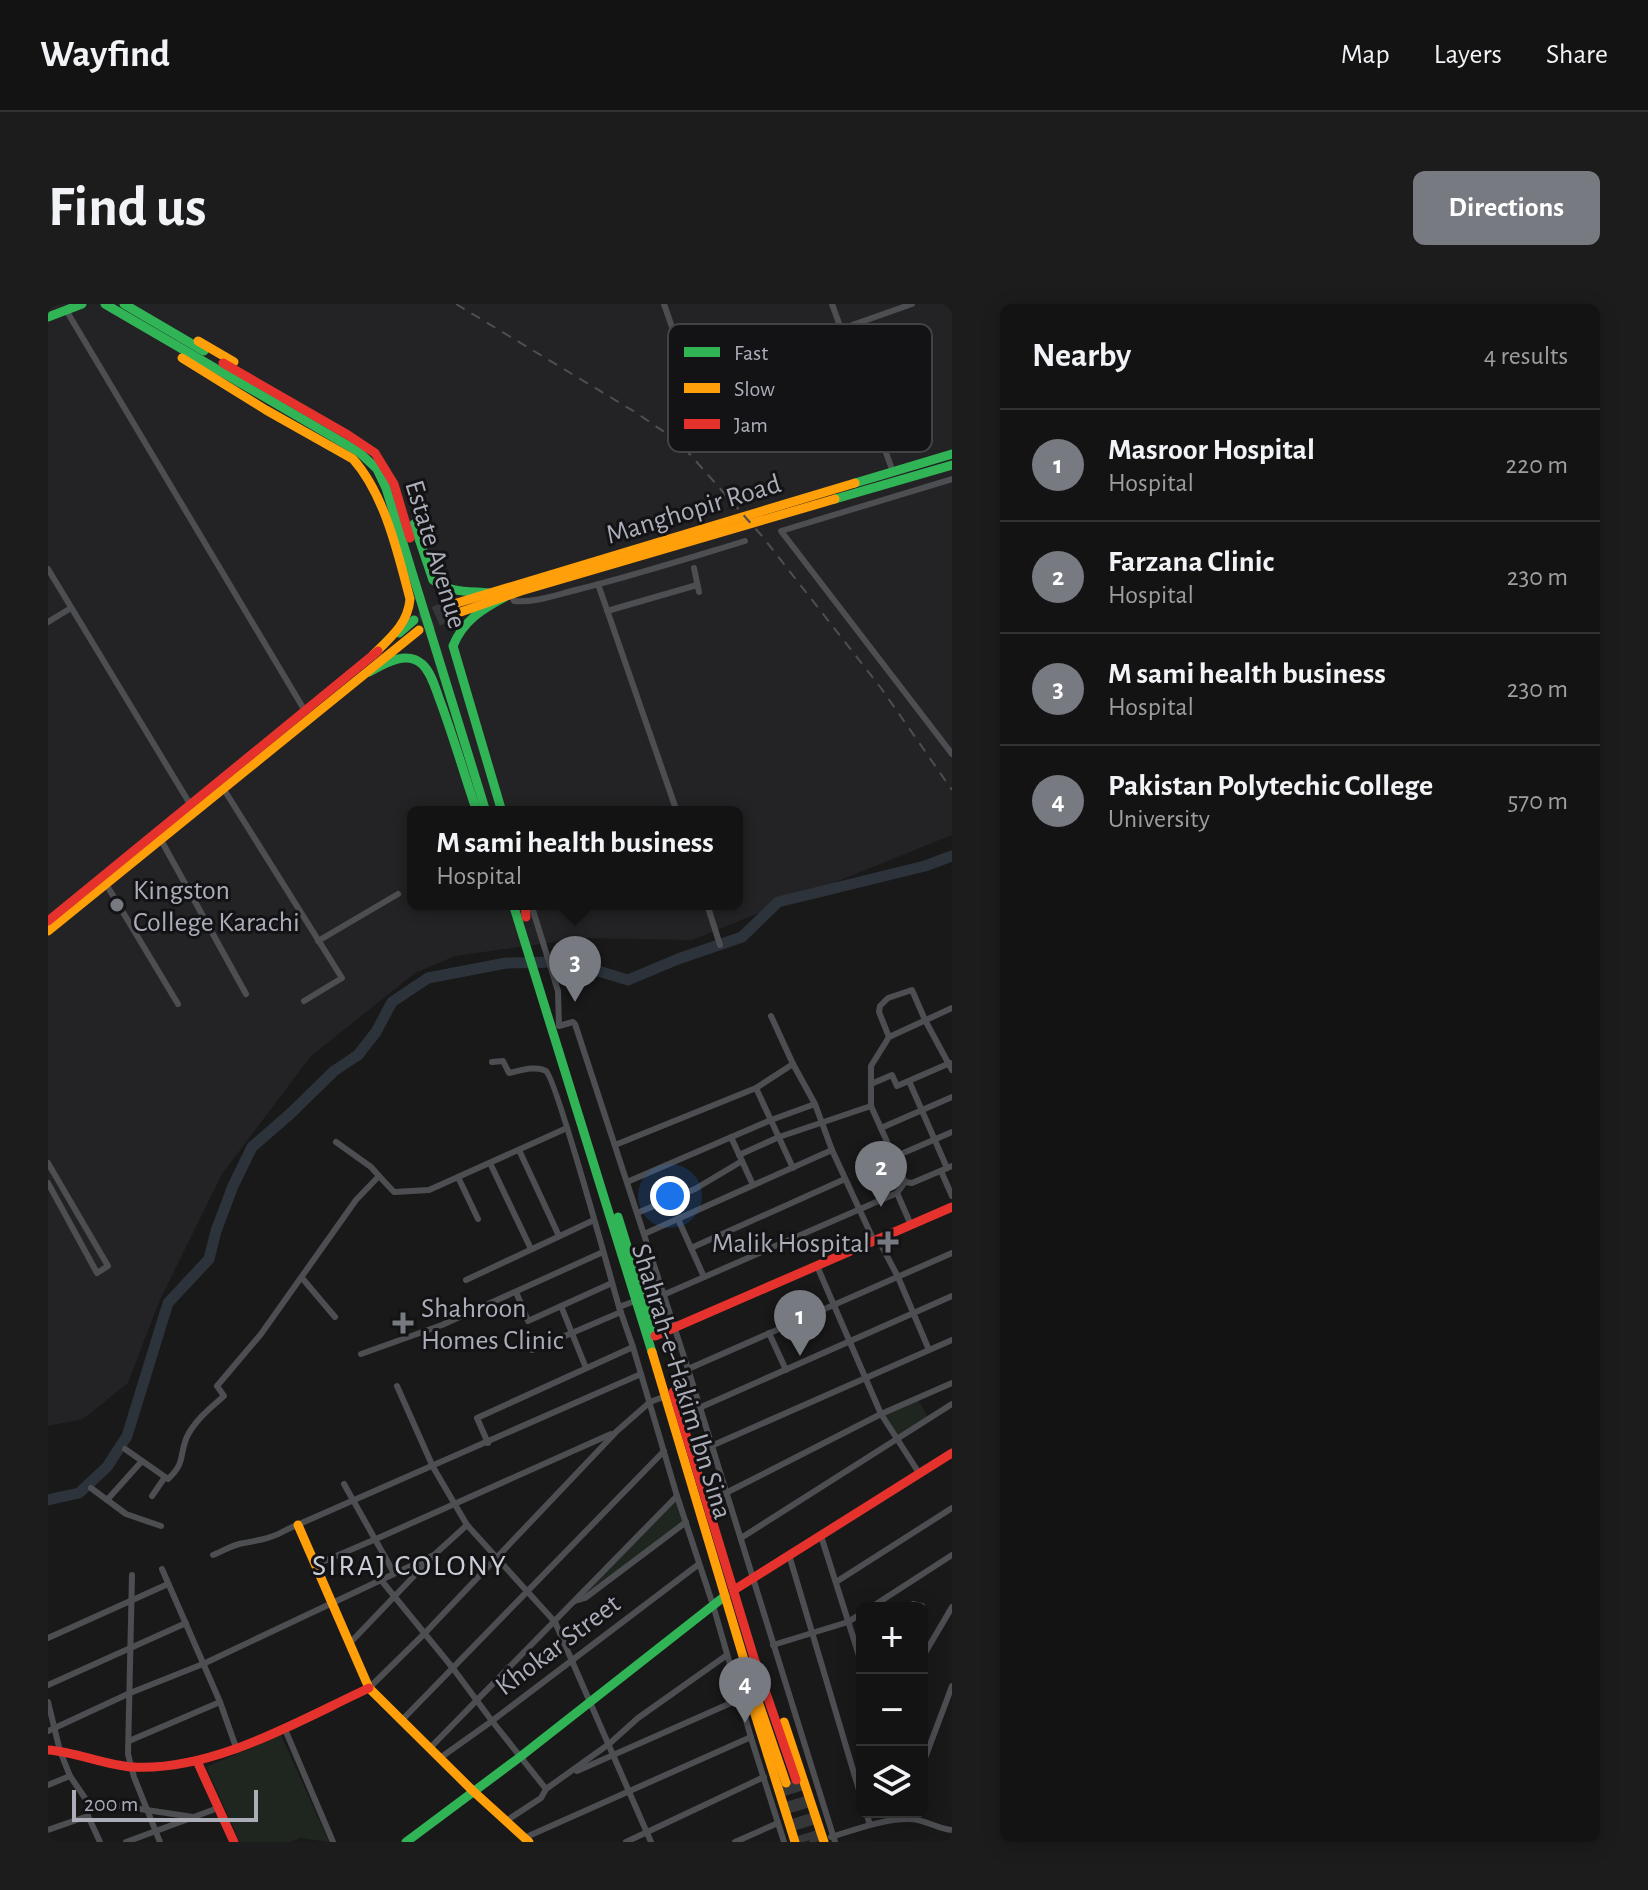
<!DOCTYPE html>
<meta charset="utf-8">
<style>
body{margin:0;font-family:"Alegreya Sans",sans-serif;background:#1c1c1c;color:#f1f3f6}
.controls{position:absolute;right:24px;bottom:24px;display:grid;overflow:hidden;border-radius:12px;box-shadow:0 4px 20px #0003}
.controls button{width:72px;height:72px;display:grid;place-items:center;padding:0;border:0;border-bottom:2px solid #323233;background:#131313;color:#f1f3f6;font:40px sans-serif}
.scale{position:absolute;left:24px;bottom:20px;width:186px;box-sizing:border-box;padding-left:8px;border:4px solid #abaeb9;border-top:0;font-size:22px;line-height:28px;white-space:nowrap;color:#abaeb9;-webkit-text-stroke:6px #131315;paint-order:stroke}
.you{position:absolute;left:622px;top:892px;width:28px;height:28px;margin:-20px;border:6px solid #fff;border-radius:50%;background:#1a73e8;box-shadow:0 0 0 12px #1a73e833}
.badge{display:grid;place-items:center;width:52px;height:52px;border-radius:50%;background:#787a81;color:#fff;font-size:26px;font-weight:700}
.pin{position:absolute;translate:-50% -66px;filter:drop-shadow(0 2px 4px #0008)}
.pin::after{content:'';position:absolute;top:42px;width:28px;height:24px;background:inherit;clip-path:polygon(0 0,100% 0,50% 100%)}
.popup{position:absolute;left:359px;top:502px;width:336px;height:104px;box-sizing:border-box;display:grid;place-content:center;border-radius:12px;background:#131313;filter:drop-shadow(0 2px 6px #0005);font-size:26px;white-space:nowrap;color:#9d9ea0}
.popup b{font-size:30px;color:#f1f3f6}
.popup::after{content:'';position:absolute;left:50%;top:100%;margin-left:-16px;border:16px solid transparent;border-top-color:#131313}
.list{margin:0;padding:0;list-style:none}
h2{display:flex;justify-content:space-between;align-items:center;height:104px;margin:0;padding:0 32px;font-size:34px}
h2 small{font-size:26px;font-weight:400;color:#9d9ea0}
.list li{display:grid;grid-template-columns:52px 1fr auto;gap:24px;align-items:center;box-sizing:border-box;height:112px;padding:0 32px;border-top:2px solid #323233}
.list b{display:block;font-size:30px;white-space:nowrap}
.list p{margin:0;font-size:26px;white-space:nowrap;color:#9d9ea0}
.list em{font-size:26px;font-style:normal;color:#9d9ea0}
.icon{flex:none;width:44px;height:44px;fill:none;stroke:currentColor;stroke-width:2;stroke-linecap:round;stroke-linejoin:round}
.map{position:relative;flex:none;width:904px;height:1538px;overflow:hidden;border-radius:12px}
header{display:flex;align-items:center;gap:48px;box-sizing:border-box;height:112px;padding:0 40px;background:#131313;border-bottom:2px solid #323233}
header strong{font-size:38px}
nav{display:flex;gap:44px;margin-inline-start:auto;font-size:28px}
.intro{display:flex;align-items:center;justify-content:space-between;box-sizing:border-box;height:192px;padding:0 48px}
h1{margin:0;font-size:56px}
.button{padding:20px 36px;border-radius:12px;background:#787a81;color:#fff;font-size:28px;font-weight:700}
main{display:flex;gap:48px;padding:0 48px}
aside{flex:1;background:#131313;border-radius:12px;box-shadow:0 4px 20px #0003}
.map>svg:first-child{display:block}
.built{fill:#232325;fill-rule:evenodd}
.park{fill:#1f2620}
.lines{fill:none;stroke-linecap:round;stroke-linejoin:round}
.river{stroke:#2c333b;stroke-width:11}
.primary-tunnel{stroke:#363739;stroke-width:10;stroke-dasharray:10 5;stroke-linecap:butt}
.highway-tunnel{stroke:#363739;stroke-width:12;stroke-dasharray:12 6;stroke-linecap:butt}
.street{stroke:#4d4e52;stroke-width:6}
.fast{stroke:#30b455;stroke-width:9}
.slow{stroke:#ff9f0a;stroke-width:9}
.jam{stroke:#e5322d;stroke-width:9}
.rail{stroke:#4e4e50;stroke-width:2;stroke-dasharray:10 8;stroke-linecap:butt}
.poi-dot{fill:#787a81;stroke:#131315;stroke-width:3}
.labels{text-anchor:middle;stroke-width:6;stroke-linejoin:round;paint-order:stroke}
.street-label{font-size:28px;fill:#abaeb9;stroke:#131315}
.poi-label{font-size:28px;fill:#abaeb9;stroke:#131315;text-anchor:start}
.neighbourhood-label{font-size:30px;letter-spacing:2px;fill:#cbced6;stroke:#131315}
.key{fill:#131315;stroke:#414246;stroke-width:2}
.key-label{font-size:22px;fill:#abaeb9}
</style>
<header>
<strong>Wayfind</strong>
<nav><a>Map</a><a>Layers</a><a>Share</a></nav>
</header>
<div class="intro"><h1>Find us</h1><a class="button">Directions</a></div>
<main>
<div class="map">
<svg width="904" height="1538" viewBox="0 0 904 1538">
<rect width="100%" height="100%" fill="#191919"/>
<!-- built -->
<path class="built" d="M0,0H904V531L644,636L535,634L407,652L367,669L263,752L174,870L111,998L80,1079L35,1115L0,1122ZM365,508H689V600H365Z"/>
<!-- park -->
<g class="park">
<path d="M869,1094L881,1115L850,1135L833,1110Z"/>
<path d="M628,1197L635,1218L544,1287L541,1284Z"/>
<path d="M233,1431L281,1538L252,1534L243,1538H192L158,1463Z"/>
</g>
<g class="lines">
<!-- river -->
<path class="river" d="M0,1196L31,1189L59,1163L79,1132L120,999L161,955L168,927L185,882L204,843L242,810L286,767L310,751L328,728L344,698L380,674L458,659L509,658L537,663L580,676L630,655L694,633L730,598L877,562L904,552"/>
<!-- primary-tunnel -->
<g class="primary-tunnel">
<path d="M372,314L399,302"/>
<path d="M376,323L404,311"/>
</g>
<!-- highway-tunnel -->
<g class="highway-tunnel">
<path d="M748,1476L768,1538"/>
<path d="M738,1479L756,1538"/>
</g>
<!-- street -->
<g class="street">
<path d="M616,0L643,78L864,0"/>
<path d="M784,0L845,168"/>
<path d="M18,6L257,407"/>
<path d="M904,175L733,227L904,450"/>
<path d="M646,264L651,288"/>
<path d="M0,265L142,500"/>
<path d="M550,280L629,508"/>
<path d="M463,291L466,297C486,299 508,291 528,286C585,272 641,254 697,237"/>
<path d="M559,307L649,281"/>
<path d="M0,318L23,304"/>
<path d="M175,484L294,674L256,697"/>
<path d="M113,536L198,690"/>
<path d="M58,580L130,700"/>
<path d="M483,600L510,687L511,722L525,718L527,720L640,1065L787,1538"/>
<path d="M659,600L672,641"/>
<path d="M270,637L350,590"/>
<path d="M723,712L745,760L767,800L784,846L826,937"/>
<path d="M841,733L831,708L832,702L840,694L864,686L877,716L904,766"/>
<path d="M444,758L455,757L461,769C471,767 488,761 498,767C508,774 563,975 571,1003"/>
<path d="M861,777L899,864"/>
<path d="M823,780L844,771L849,782L902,759"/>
<path d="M708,784L745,864"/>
<path d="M833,824L904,793"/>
<path d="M683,833L705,881"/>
<path d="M288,838L323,863L331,872"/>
<path d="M567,841L708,784L745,760"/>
<path d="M471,846L511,932"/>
<path d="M691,851L731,833L823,802"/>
<path d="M846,853L904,828"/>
<path d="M0,859L60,962L49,969L0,879"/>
<path d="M442,859L483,945"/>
<path d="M893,867L904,892"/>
<path d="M410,873L430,915"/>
<path d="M579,878L723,816L767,800"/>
<path d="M857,878L864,879L904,862"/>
<path d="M589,909L647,885L694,857"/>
<path d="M630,915L656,973"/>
<path d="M863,921L849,889L857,878L823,802V762L841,733L904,704"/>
<path d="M596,930L784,846"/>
<path d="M830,935L850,973L881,1046"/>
<path d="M643,944L797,875"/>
<path d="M769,962L833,1110L871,1169"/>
<path d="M254,974L287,1013"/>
<path d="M418,976L546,916"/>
<path d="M468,988L480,1017L564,979"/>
<path d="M615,991L849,889"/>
<path d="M513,1002L538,1064"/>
<path d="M721,1029L738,1066"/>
<path d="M585,1043L571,1003L587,997"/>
<path d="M484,1046L573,1008"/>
<path d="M313,1050L394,1021L555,948"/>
<path d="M640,1065L904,949"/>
<path d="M349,1082L385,1163L419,1221L507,1318L603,1538"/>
<path d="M651,1104L904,992"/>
<path d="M440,1139L429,1114L585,1043L629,1192L665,1301L704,1437L736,1538"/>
<path d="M77,1145L120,1175C137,1159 131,1154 138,1135C145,1118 162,1104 176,1092L169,1082L213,1030L308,896L331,872L346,888L381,886L519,824"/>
<path d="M645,1150L904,1036"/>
<path d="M296,1180L346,1269"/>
<path d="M43,1184L78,1210L113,1222"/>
<path d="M104,1192L117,1173"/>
<path d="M59,1196L94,1157"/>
<path d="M660,1198L833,1110L904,1079"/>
<path d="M773,1232L814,1361"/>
<path d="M693,1234L904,1100"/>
<path d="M165,1251C175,1247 186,1240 196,1239C213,1236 225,1234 240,1225L593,1070"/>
<path d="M741,1251L814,1496"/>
<path d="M267,1261L328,1235L563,1130"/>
<path d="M114,1265L172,1398L189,1446"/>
<path d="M84,1271L80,1450L86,1473L112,1538"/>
<path d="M333,1276L404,1363L444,1417L498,1485L561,1440L590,1414L679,1351"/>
<path d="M788,1278L904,1204"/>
<path d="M527,1297L537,1294L638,1218"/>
<path d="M822,1304L904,1251"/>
<path d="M860,1304L865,1300L874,1302L873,1304"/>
<path d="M0,1334L120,1280"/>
<path d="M301,1340L386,1251L419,1221"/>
<path d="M725,1341L800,1318L814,1309"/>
<path d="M874,1354L904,1303"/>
<path d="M0,1381L138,1319"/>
<path d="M321,1384L377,1329L569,1127L602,1098L618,1092"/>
<path d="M0,1398L12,1447L22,1472L39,1497L40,1512L52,1538"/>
<path d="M354,1416L616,1147"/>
<path d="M236,1423L285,1538"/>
<path d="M0,1427L82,1389L155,1360L386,1251"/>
<path d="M81,1437L172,1398"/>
<path d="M382,1444L629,1192"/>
<path d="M392,1454L444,1417L651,1260"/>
<path d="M874,1462L904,1382"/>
<path d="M529,1467L692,1395"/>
<path d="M0,1481L22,1472"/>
<path d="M39,1497L145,1513"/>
<path d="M818,1508L822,1521"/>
<path d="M458,1517L493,1494L498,1485"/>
<path d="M0,1526L40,1512"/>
<path d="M783,1533C806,1526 835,1515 860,1515C875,1514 889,1525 904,1526"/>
<path d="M476,1534L703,1433"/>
<path d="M78,1538L170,1504"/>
<path d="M578,1538L716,1473"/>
<path d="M687,1538L730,1519"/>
</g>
<!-- fast -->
<g class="fast">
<path d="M57,0L311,148L329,165L338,184L438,508"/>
<path d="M76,0L156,47"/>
<path d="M0,13L34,0"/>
<path d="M807,179L904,150"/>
<path d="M787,195L904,161"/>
<path d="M366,220L385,276C401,289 421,287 441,289"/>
<path d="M351,329L366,316"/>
<path d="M321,368C336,360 358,346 374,360C383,368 387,383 391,394C405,431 416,470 429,508"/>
<path d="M454,508L405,342C415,317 434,305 457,293"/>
<path d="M465,600L604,1048"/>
<path d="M570,913L606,1029"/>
<path d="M358,1538L472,1453L677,1292"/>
</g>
<!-- slow -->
<g class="slow">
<path d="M150,37L186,58"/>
<path d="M134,54L218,106L305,155C337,191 350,250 362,295C360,320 342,334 325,351"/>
<path d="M399,302L807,179"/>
<path d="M404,311L473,287L787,195"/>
<path d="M0,627L371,326"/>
<path d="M604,1048L697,1359L738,1479"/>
<path d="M250,1221L321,1384L425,1487L481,1538"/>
<path d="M706,1407L747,1538"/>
<path d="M736,1418L776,1538"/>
</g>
<!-- jam -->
<g class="jam">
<path d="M175,59L300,131L327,149L346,180L362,234"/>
<path d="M477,600L478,613"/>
<path d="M0,617L330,347"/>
<path d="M607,1032L904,903"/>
<path d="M625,1088L706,1354L748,1476"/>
<path d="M686,1286L904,1149"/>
<path d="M0,1446C29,1448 56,1461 84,1463C165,1468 250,1417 321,1384"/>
<path d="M149,1457L186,1538"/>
</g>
<!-- rail -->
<path class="rail" d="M408,0L587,108L631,138L714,232L833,384L904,486"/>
</g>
<!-- markers -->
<g class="poi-dot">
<circle cx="69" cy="601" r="8"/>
<path d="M836 926h8v8h8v8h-8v8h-8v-8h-8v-8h8z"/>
<path d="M351 1007h8v8h8v8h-8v8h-8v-8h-8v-8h8z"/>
</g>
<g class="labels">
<!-- street labels -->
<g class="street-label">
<text transform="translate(645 204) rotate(-17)" y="10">Manghopir Road</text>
<text transform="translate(389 250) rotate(73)" y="10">Estate Avenue</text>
<text transform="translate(635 1077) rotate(73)" y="10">Shahrah-e-Hakim Ibn Sina</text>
<text transform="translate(509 1340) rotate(-37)" y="10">Khokar Street</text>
</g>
<!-- poi labels -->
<g class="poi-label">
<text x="85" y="595">Kingston<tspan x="85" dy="32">College Karachi</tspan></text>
<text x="822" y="948" text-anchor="end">Malik Hospital</text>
<text x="373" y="1013">Shahroon<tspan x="373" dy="32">Homes Clinic</tspan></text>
</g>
<!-- neighbourhood labels -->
<g class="neighbourhood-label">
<text x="362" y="1271">SIRAJ COLONY</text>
</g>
</g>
<!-- legend -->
<rect x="620" y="20" width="264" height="128" rx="12" class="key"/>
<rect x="636" y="43" width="36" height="10" fill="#30b455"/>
<rect x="636" y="79" width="36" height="10" fill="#ff9f0a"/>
<rect x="636" y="115" width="36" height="10" fill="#e5322d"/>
<g class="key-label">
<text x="686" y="56">Fast</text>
<text x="686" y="92">Slow</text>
<text x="686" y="128">Jam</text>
</g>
</svg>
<div class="controls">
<button>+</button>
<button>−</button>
<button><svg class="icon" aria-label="layers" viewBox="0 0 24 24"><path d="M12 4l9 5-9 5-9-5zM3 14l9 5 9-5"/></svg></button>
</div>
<div class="scale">200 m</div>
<div class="you"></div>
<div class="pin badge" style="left:752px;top:1052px">1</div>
<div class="pin badge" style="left:833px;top:903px">2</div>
<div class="pin badge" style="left:527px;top:698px">3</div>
<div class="popup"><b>M sami health business</b>Hospital</div>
<div class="pin badge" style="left:697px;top:1419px">4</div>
</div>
<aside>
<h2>Nearby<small>4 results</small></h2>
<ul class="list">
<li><span class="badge">1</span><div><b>Masroor Hospital</b><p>Hospital</p></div><em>220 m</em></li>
<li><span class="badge">2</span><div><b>Farzana Clinic</b><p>Hospital</p></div><em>230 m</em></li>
<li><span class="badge">3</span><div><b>M sami health business</b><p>Hospital</p></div><em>230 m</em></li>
<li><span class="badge">4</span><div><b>Pakistan Polytechic College</b><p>University</p></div><em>570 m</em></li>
</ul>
</aside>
</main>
